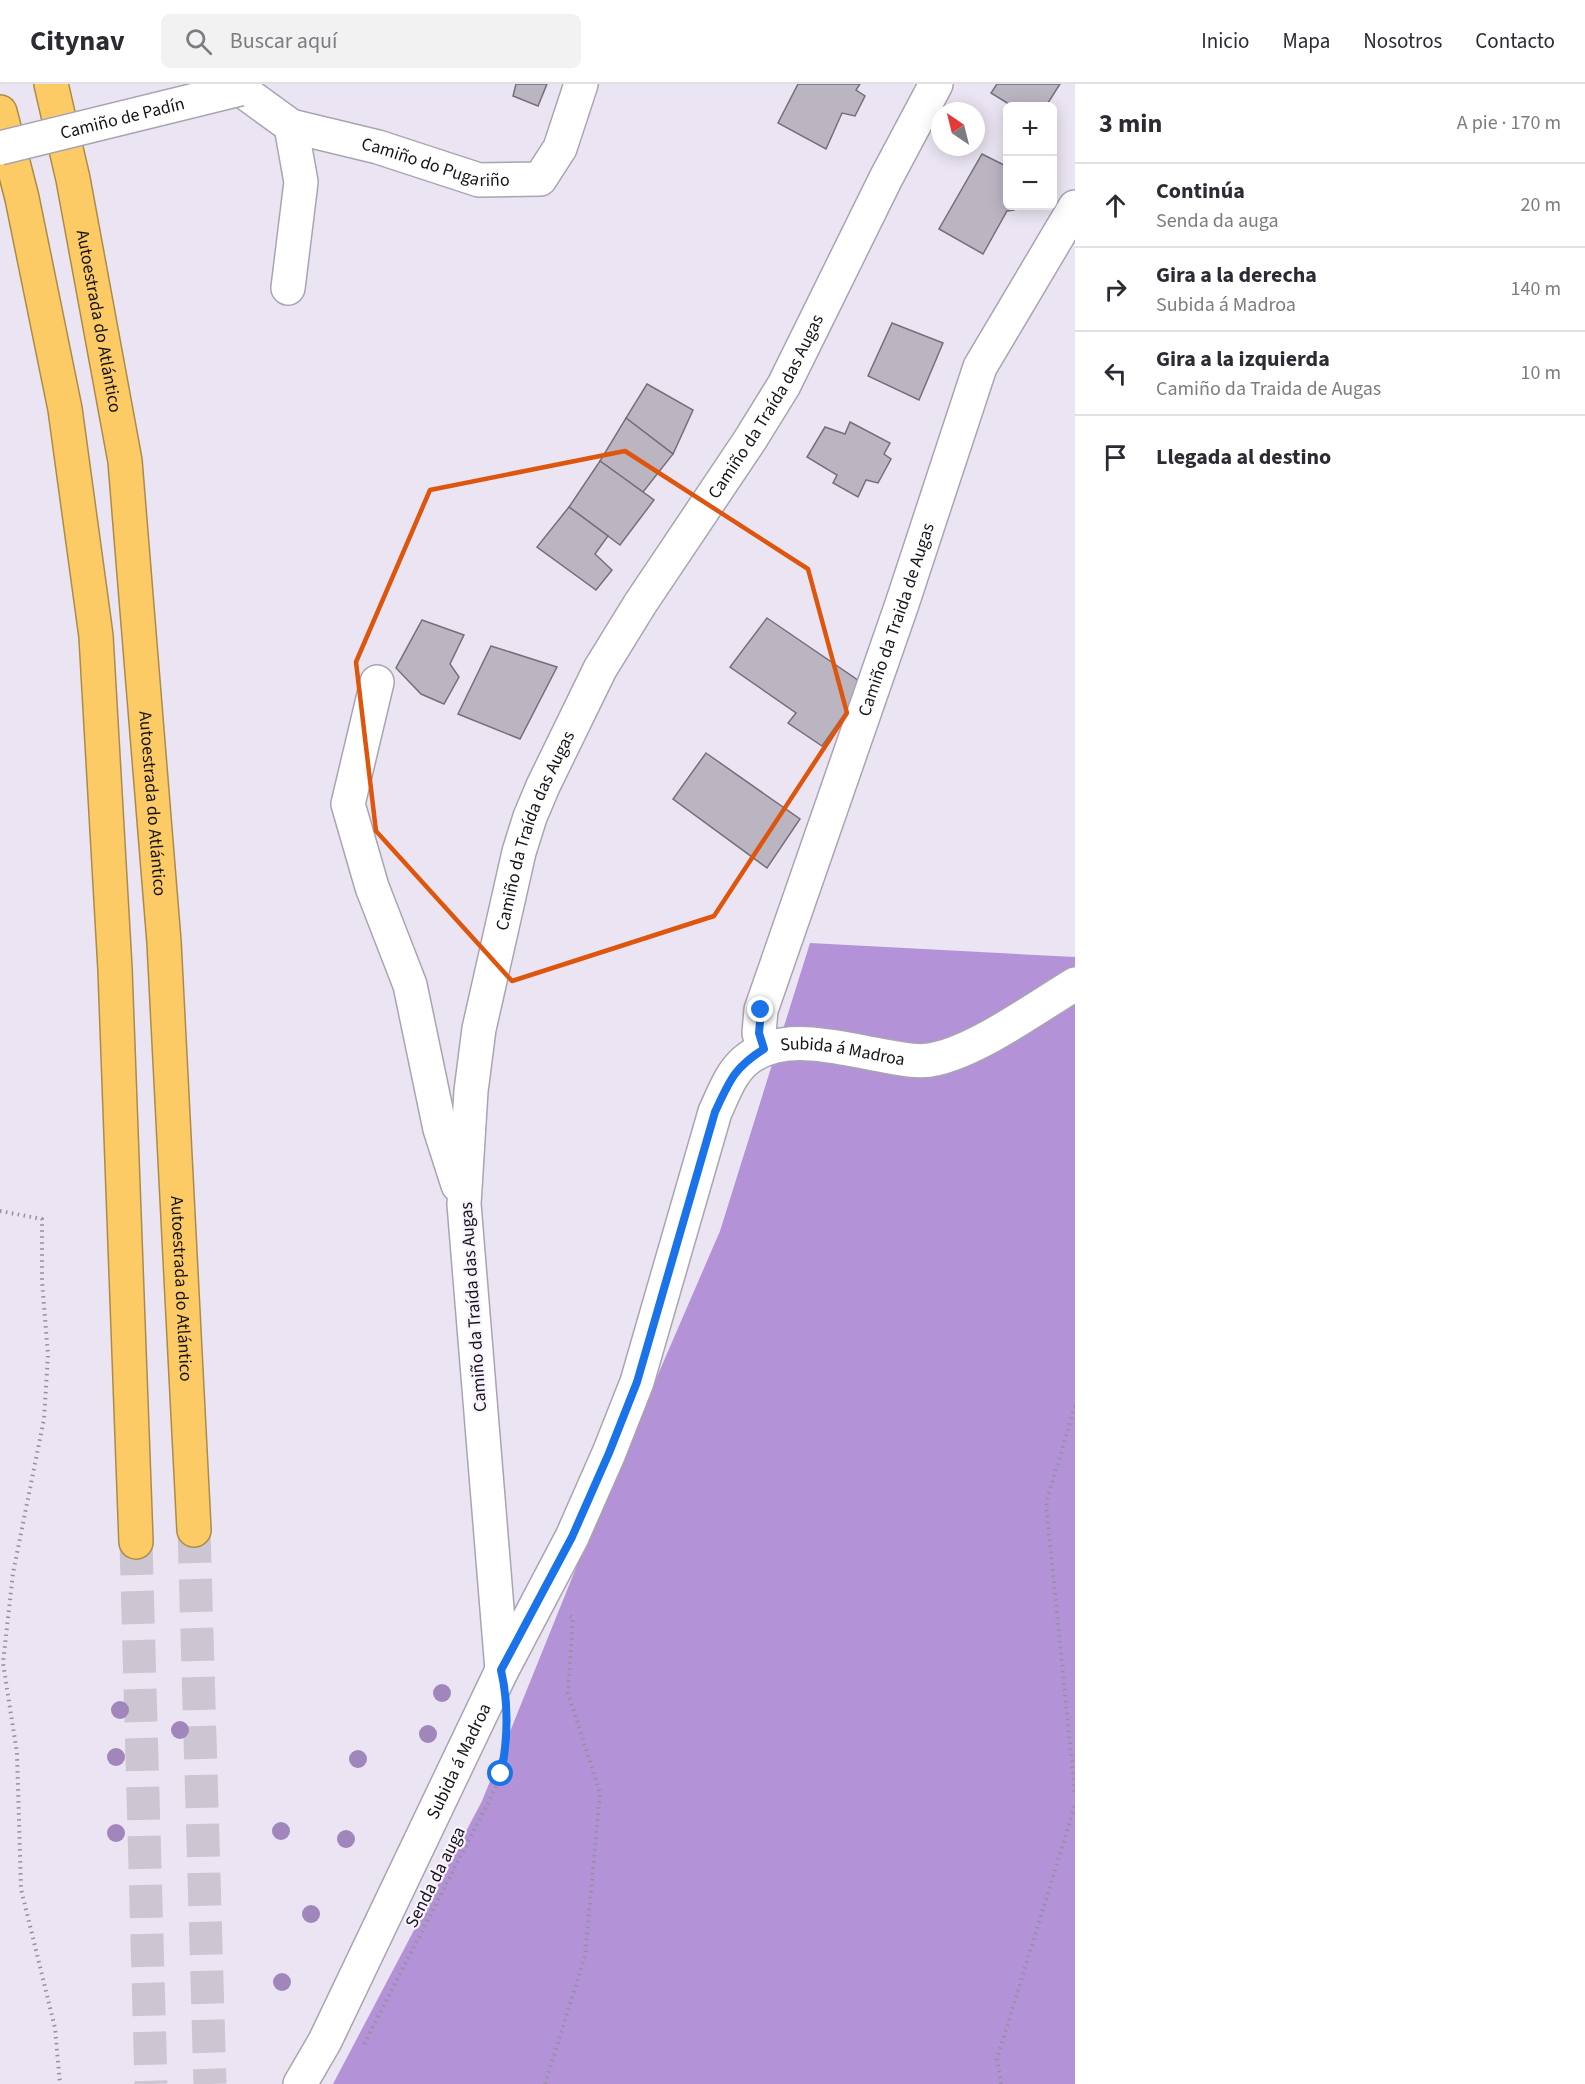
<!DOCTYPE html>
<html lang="es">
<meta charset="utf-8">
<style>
body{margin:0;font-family:"Source Sans 3",sans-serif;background:#f2f2f3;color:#2b2b33}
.controls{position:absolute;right:18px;top:18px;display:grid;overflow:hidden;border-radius:9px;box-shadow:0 3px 15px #0003}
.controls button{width:54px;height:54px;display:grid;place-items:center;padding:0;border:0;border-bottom:2px solid #e1e1e2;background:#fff;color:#2b2b33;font:30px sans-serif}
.compass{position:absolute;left:931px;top:18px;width:54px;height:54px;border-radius:50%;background:#fff;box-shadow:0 3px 15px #0003;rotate:325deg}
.stop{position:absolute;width:18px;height:18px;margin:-14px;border:4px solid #1a73e8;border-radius:50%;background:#fff}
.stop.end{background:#1a73e8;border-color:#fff;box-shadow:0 2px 6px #0008}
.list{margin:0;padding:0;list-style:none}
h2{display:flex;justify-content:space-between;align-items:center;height:78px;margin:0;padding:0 24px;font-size:26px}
h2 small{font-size:20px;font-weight:400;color:#7c7c81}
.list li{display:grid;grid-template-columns:39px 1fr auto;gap:18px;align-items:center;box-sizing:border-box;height:84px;padding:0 24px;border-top:2px solid #e1e1e2}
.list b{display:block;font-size:22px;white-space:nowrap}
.list p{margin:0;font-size:20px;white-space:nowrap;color:#7c7c81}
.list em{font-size:20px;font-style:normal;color:#7c7c81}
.icon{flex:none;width:33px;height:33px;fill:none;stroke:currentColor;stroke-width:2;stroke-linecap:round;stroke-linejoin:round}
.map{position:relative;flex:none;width:1075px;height:2000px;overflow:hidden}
header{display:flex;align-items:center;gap:36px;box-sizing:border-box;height:84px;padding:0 30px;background:#fff;border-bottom:2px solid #e1e1e2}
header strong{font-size:28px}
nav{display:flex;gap:33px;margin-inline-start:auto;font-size:21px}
.search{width:420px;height:54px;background:#f2f2f3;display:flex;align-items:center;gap:15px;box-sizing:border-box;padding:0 21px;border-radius:9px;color:#7c7c81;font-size:22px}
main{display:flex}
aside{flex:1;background:#fff}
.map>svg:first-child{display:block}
.forest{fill:#b392d8}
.building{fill:#bbb5c2;stroke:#756f7c;stroke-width:1.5}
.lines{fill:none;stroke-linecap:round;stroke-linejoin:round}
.highway-tunnel{stroke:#cbc6d2;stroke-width:33;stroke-dasharray:33 16;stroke-linecap:butt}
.minor-casing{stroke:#aaa4b2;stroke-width:36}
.highway-casing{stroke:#ac8b4a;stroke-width:36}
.path{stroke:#95919b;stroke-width:4;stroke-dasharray:1.5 4.5;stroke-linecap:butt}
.minor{stroke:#fff;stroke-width:33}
.highway{stroke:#fccb65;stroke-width:33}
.minor-bridge-casing{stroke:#aaa4b2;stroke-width:36;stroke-linecap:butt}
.minor-bridge{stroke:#fff;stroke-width:33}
.tree{fill:#a086ba}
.route{stroke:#1a73e8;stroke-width:8}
.marked{fill:none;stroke:#de560d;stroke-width:4.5;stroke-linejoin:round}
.labels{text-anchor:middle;stroke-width:4.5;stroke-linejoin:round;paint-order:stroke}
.street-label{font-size:18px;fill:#161418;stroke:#f8f3ff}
</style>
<header>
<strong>Citynav</strong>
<div class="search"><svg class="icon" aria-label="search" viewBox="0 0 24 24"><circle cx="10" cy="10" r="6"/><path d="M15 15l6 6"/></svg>Buscar aquí</div>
<nav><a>Inicio</a><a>Mapa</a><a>Nosotros</a><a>Contacto</a></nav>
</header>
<main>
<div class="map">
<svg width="1075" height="2000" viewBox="0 0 1075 2000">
<rect width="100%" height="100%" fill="#ebe5f3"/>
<!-- forest -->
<path class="forest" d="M810,859L1075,873V2000H333L482,1717L599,1427L720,1147Z"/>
<!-- building -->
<g class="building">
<path d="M516,0H547L538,22L513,12Z"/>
<path d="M798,0H860L856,6L865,12L855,32L842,29L826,65L778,39Z"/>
<path d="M997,0H1060L1046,22H1012L991,9Z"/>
<path d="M982,70L1008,83V122H1017L1014,126L1007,127L983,170L939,145Z"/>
<path d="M892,239L943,259L919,316L868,292Z"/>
<path d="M647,300L693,326L673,370L626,334Z"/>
<path d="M626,334L673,370L643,408L600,377Z"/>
<path d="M850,338L890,359L884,370L891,375L878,399L866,396L858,413L833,399L837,391L807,373L825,343L845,350Z"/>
<path d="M600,377L654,416L620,461L569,423Z"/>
<path d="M569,423L608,452L595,470L612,486L596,506L537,463Z"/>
<path d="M767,534L865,601L822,662L788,639L796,629L730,583Z"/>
<path d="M422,536L464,551L450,580L459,593L444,620L421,610L396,584Z"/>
<path d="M491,562L557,583L520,655L458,630Z"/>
<path d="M706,669L800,735L767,784L673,715Z"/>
</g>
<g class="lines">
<!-- highway-tunnel -->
<g class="highway-tunnel">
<path d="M194,1446L210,2000"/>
<path d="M136,1458L151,2000"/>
</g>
<defs>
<g id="minor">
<path id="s1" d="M238,0L240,5L291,42L378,63L479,96L540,95L560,64L581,0"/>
<path d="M288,204L301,98L291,42"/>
<path d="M377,598L348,720L372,803L410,901L440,1045L458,1101"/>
<path id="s2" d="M764,965L759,949L761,926L902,520L980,283L1075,123"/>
<path id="s3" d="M502,1586L464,1120L471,1007L479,945L519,768L530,733L543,702L600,585L640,520L750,356L784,301L886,94L936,0"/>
<path id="s4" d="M300,2000L325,1957L502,1586L572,1453L609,1369L637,1298L715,1028C723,1011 730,990 745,977C782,945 842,965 885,972C901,975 920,979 935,975C978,966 1037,923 1075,900"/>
</g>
<g id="highway">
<path id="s5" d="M51,0L73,95L125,377L164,858L194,1446"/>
<path d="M0,28L22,114L65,325L96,552L115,885L136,1458"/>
</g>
</defs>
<!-- minor casing -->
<use href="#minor" class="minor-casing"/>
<!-- highway casing -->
<use href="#highway" class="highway-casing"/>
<!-- path -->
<g class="path">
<path d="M0,1127L42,1135V1197L48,1271L44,1335L13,1489L3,1579L17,1669L21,1805L55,1944L60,2000"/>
<path d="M1075,1322L1046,1419L1075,1710"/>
<path d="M364,1960L491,1713L501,1690L505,1662"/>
<path d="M545,2000L585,1872L600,1709L568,1609L573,1534L568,1531"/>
<path d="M1001,2000L997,1975L1075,1721"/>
</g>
<!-- minor -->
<use href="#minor" class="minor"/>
<!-- highway -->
<use href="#highway" class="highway"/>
<defs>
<g id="minor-bridge">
<path id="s6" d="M0,64L240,5"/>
</g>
</defs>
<!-- minor-bridge casing -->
<use href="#minor-bridge" class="minor-bridge-casing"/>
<!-- minor-bridge -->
<use href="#minor-bridge" class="minor-bridge"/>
</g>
<!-- trees -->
<g class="tree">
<circle cx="442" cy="1609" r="9"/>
<circle cx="120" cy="1626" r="9"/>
<circle cx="180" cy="1646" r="9"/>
<circle cx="428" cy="1650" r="9"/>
<circle cx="116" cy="1673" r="9"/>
<circle cx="358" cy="1675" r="9"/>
<circle cx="281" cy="1747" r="9"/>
<circle cx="116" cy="1749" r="9"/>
<circle cx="346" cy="1755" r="9"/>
<circle cx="311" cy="1830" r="9"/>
<circle cx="282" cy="1898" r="9"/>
</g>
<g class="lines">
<!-- route -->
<path class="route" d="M501,1690C508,1655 509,1621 501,1586L572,1453L609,1369L637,1298L715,1028C730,996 734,984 764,965L759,949L761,926"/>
</g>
<!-- marked area -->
<path class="marked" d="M625,367L808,485L847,629L714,832L512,897L376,747L356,578L430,406Z"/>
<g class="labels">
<!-- street labels -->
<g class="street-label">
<text dy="6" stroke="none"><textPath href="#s6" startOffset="126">Camiño de Padín</textPath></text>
<text dy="6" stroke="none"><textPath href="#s1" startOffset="218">Camiño do Pugariño</textPath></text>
<text dy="6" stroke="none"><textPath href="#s5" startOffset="242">Autoestrada do Atlántico</textPath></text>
<text dy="6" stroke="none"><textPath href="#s3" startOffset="1336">Camiño da Traída das Augas</textPath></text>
<text dy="6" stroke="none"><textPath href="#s2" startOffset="453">Camiño da Traida de Augas</textPath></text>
<text dy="6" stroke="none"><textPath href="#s5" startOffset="728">Autoestrada do Atlántico</textPath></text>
<text dy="6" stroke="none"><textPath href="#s3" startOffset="850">Camiño da Traída das Augas</textPath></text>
<text dy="6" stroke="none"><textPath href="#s4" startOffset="1222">Subida á Madroa</textPath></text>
<text dy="6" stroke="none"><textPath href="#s5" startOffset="1214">Autoestrada do Atlántico</textPath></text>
<text transform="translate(473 1223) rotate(-94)" y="6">Camiño da Traída das Augas</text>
<text dy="6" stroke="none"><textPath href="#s4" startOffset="360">Subida á Madroa</textPath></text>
<text transform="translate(435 1793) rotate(-63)" y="6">Senda da auga</text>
</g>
</g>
</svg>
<div class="controls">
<button>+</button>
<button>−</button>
</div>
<svg class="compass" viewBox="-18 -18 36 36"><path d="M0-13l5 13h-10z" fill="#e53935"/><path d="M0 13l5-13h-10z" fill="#7c7c81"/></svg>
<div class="stop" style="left:501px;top:1690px"></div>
<div class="stop end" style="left:761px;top:926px"></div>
</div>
<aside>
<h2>3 min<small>A pie · 170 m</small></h2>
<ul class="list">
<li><svg class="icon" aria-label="ahead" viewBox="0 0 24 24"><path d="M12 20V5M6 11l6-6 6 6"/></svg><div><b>Continúa</b><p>Senda da auga</p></div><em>20 m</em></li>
<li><svg class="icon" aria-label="right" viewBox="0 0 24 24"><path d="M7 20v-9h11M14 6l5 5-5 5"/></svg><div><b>Gira a la derecha</b><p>Subida á Madroa</p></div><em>140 m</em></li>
<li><svg class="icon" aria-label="left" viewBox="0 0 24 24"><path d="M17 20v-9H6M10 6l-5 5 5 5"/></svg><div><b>Gira a la izquierda</b><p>Camiño da Traida de Augas</p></div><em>10 m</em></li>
<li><svg class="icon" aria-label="arrive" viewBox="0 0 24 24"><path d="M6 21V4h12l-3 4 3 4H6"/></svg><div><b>Llegada al destino</b></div></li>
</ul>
</aside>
</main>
